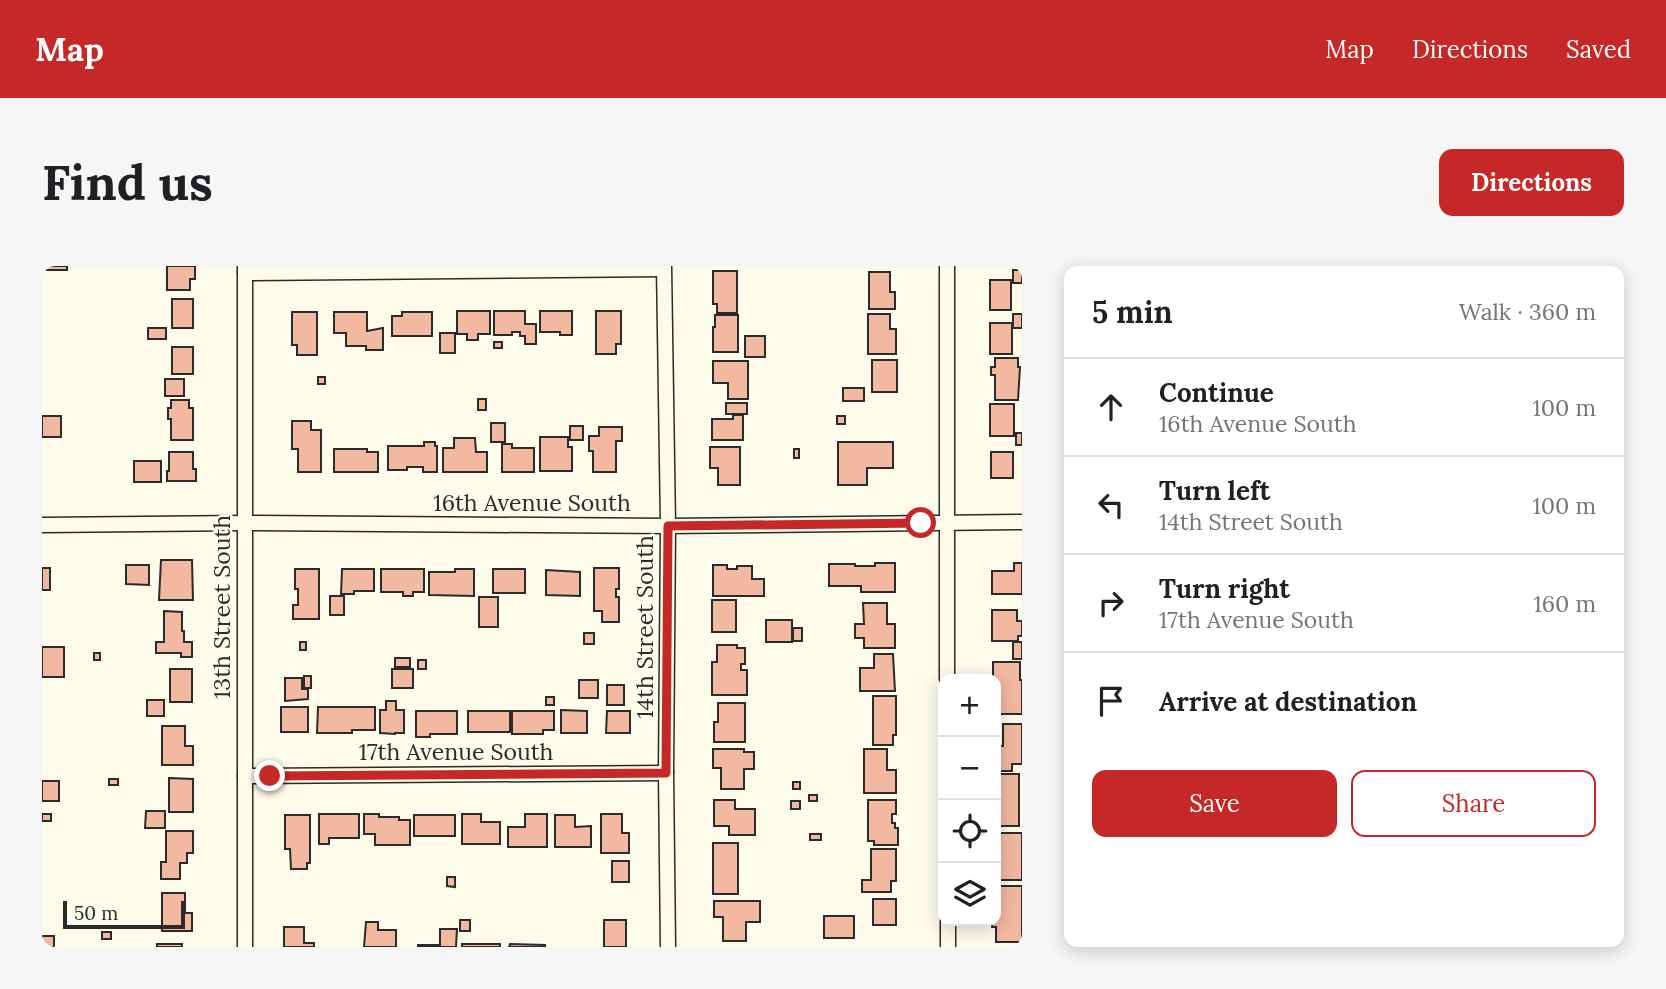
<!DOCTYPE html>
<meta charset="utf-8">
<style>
body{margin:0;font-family:Lora,serif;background:#f6f6f6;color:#202124}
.controls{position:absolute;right:21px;bottom:21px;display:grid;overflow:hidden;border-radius:14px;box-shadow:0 4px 18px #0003}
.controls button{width:63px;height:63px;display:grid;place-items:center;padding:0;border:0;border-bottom:2px solid #e0e0e0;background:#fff;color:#202124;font:35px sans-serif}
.scale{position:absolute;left:21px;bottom:18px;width:122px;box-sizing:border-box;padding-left:7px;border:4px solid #2b2b2b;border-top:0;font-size:19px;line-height:24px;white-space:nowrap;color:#2b2b2b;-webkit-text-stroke:5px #fdfbea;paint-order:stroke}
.stop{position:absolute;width:21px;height:21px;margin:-16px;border:5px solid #c62828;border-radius:50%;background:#fff}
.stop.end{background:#c62828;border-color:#fff;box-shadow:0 2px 7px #0008}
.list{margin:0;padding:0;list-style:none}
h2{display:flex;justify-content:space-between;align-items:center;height:91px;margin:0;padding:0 28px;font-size:30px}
h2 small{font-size:23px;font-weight:400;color:#757577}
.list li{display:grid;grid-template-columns:46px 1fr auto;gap:21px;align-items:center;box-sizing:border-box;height:98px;padding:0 28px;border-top:2px solid #e0e0e0}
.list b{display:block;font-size:26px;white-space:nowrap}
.list p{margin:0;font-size:23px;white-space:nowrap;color:#757577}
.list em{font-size:23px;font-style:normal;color:#757577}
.actions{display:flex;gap:14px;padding:21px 28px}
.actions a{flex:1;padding:16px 0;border:2px solid #c62828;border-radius:14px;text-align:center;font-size:24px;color:#c62828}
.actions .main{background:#c62828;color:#fff}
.icon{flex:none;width:38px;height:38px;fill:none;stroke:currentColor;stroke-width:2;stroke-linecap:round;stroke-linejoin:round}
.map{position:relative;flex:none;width:980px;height:681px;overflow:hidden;border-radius:14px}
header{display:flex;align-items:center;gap:42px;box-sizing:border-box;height:98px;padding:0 35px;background:#c62828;color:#fff}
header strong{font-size:33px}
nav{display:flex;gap:38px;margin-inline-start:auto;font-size:24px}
.intro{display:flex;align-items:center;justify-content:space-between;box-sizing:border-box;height:168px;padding:0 42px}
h1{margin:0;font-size:49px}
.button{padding:18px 32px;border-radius:14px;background:#c62828;color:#fff;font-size:24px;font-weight:700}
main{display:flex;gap:42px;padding:0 42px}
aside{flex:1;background:#fff;border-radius:14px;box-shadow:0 4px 18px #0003}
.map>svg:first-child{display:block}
.building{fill:#f2b8a0;stroke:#2b2b2b;stroke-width:2}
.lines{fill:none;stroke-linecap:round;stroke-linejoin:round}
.street-casing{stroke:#2b2b2b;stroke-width:17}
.street{stroke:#fdfbea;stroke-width:14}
.route{stroke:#c62828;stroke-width:9}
.labels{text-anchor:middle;stroke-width:5;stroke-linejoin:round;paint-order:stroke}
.street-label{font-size:23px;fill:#2b2b2b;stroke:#fdfbea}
</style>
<header>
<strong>Map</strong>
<nav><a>Map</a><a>Directions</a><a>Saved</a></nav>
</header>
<div class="intro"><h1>Find us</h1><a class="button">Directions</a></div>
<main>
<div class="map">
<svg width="980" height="681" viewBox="0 0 980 681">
<rect width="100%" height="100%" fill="#fdfbea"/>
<!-- building -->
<g class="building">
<rect x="0" y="0" width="25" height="4"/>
<path d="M125,0H153V13H148V24H125Z"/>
<rect x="971" y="4" width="9" height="13"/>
<path d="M671,5H695V47H675V38H671Z"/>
<path d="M827,6H848V26H853V43H827Z"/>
<rect x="948" y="14" width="21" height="30"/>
<rect x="130" y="33" width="21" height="29"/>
<path d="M415,45H448V68H436V74H425V68H415Z"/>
<path d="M452,45H483V58H494V78H483V70H478V66H470V69H452Z"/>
<path d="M498,45H530V69H518V66H498Z"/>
<path d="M554,45H579V78H574V88H554Z"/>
<path d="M250,46H275V89H255V79H250Z"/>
<path d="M292,46H325V65L341,62V84H324V80H304V67H292Z"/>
<path d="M360,46H390V70H350V50H360Z"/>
<path d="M826,48H848V63H854V88H826Z"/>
<rect x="971" y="48" width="9" height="14"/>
<path d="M673,49H696V86H671V61H673Z"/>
<rect x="948" y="57" width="22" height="31"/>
<rect x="106" y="62" width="18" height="11"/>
<rect x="398" y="67" width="15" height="20"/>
<rect x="703" y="70" width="20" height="21"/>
<rect x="452" y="76" width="8" height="6"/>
<rect x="130" y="81" width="21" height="27"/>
<path d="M953,92H976V101H978L976,134H953V109H949V101H953Z"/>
<rect x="830" y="94" width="25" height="32"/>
<path d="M671,95H706V133H686V117H671Z"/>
<rect x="276" y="111" width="7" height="7"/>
<rect x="123" y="113" width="19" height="17"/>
<rect x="801" y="122" width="21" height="13"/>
<rect x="436" y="133" width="8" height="11"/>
<path d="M129,134H147V142H151V174H129V153H126V142H129Z"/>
<rect x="684" y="137" width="21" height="11"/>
<rect x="948" y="138" width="24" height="32"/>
<path d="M691,149H701V174H670V153H691Z"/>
<rect x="0" y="150" width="19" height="21"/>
<rect x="795" y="150" width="8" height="8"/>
<path d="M250,155H269V164H279V206H256V183H250Z"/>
<rect x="449" y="157" width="14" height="19"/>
<rect x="528" y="160" width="13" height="14"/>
<path d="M557,161H580V175H574V206H551V185H547V170H557Z"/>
<rect x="974" y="167" width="6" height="12"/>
<path d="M498,171H526V181H530V205H498Z"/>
<path d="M412,172H433L434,186H445V206H401V182H412Z"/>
<path d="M382,176H393V180H395V206H381V201H365V204H346V180H382Z"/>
<path d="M796,176H851V202H825V219H796Z"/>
<path d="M460,178H470V182H492V206H460Z"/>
<path d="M668,181H698V219H676V202H668Z"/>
<path d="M292,183H325V186H336V206H292Z"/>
<rect x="752" y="183" width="5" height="9"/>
<path d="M127,186H151V203H154V215H125V205H127Z"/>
<rect x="949" y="186" width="22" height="26"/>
<rect x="92" y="195" width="27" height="21"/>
<path d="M119,294H150L151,334H117Z"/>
<path d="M833,297H853V326H819V320H787V298H813V300H833Z"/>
<path d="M972,297H980V328H950V305H972Z"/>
<path d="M84,299H107V319L84,318Z"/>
<path d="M671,299H685V303H695V300H710V313H722V330H671Z"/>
<rect x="0" y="302" width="8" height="22"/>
<path d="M552,302H577V323H574V331H577V356H560V345H552Z"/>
<path d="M253,303H277V353H251V339H256V323H253Z"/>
<path d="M300,303H332V325H312V328H299Z"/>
<path d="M339,303H382V326H371V330H361V326H339Z"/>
<path d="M413,303H432V330L387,329V306H413Z"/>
<rect x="451" y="303" width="32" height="24"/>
<path d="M504,304L538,306V330L504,329Z"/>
<rect x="288" y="330" width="14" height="19"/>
<rect x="437" y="331" width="19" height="30"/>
<rect x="670" y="334" width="24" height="32"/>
<path d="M821,337H845V358H853V382H822V372H813V358H822Z"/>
<path d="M950,344H975V355H980V370H976V375H950Z"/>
<path d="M122,345L140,346V365H142V376H150V391H139V387H114V376H122Z"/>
<rect x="724" y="354" width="26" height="22"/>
<rect x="751" y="362" width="9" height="13"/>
<rect x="542" y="367" width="10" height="11"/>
<rect x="258" y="376" width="6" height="8"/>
<rect x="971" y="376" width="9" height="17"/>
<path d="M675,379H695V382H703V398H699V404H705V429H670V396H675Z"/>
<rect x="0" y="381" width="22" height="30"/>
<rect x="52" y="387" width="6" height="7"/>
<path d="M832,388H851L853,425H818V402H832Z"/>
<rect x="353" y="392" width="15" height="9"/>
<rect x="376" y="394" width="8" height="9"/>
<path d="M951,396H978V414H980V448H954V413H951Z"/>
<rect x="128" y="403" width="22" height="33"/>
<rect x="350" y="403" width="21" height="19"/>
<rect x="262" y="410" width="7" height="12"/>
<path d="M243,412H260V423H266V433L243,435Z"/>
<rect x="537" y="414" width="19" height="18"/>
<rect x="565" y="419" width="17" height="20"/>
<path d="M831,430H854V469H851V479H831Z"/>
<rect x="504" y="431" width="8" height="8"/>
<rect x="105" y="434" width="17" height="16"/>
<path d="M344,435H354V444H362V467H353V468L338,467V444H344Z"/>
<path d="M676,437H703V476H672V456H676Z"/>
<rect x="239" y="441" width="27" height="25"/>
<path d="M276,441H333V464H310V467H275Z"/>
<path d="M519,444L545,445V467H519Z"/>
<path d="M374,445H415V468H388V471H374Z"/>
<rect x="426" y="445" width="42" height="21"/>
<path d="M470,445H512V464H501V468H470Z"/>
<path d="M565,445H588V467H564Z"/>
<path d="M961,458H980V498H970V505H954V480H961Z"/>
<path d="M120,460H143V480H151V499H120Z"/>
<path d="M671,483H702V486H712V503H702V523H679V502H671Z"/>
<path d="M822,483H845V504H854V527H822Z"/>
<path d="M954,508H977V560H957V546H954Z"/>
<path d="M127,512L151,513V546H127Z"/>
<rect x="67" y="513" width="9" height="6"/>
<rect x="0" y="515" width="17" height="20"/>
<rect x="751" y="516" width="7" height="7"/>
<rect x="767" y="529" width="8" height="6"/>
<path d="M672,534H693V543H713V569H687V560H672Z"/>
<path d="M826,534H854V548H850V557H853V562H856V579H832V575H826Z"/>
<rect x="749" y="535" width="9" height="8"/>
<path d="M104,545H123V562H103Z"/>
<rect x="0" y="548" width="9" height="7"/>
<path d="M277,548H317V572H287V578H277Z"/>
<path d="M322,548H337V551H357V554H368V579H333V568H322Z"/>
<path d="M420,548H439V556H458V578H420Z"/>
<path d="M483,548H505V581H466V561H483Z"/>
<path d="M559,548H580V567H587V587H559Z"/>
<path d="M243,549H268V597H265V603H249L248,583H243Z"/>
<rect x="372" y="549" width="41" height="21"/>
<path d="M513,549H533V561L549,560V581H513Z"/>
<path d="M124,565H151V587H145V597H138V613H119V596H124Z"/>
<path d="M954,567H980V614H954V595H956V585H954Z"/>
<rect x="768" y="568" width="11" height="6"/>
<rect x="671" y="577" width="25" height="51"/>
<path d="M829,583H854V615H849V626H820V614H829Z"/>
<rect x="570" y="595" width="17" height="21"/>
<path d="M405,611H413V621L405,620Z"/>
<path d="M954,620H980V676H954V661H950V655H954Z"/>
<path d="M120,627H143V647H150V665H120Z"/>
<rect x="831" y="633" width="23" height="26"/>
<path d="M672,635H718V656H704V675H681V651H672Z"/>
<rect x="782" y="650" width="30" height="22"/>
<rect x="418" y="654" width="10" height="11"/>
<rect x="562" y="654" width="22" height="27"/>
<path d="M324,656H336V664H354V681H322Z"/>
<path d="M242,661H262V677H272V681H242Z"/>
<path d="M398,663H415L414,681H376V679H398Z"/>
<rect x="60" y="666" width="9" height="7"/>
<rect x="0" y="670" width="12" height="11"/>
<rect x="115" y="678" width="25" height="3"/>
<rect x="420" y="678" width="38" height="3"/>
<path d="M468,678L503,679V681H467Z"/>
</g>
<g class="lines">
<defs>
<g id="street">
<path d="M622,0L626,260L624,507L626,681"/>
<path d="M905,0V413"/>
<path d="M203,7L621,3"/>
<path d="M0,259L203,257L626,260L980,256"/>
<path d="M203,510L624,507"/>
<path d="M906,655V681"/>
<path d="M203,681V0"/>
</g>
</defs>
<!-- street casing -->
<use href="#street" class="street-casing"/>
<!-- street -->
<use href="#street" class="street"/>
</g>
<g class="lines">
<!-- route -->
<path class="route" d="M228,510L624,507L626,260L879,257"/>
</g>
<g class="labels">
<!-- street labels -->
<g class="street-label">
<text x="490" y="245">16th Avenue South</text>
<text transform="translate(180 341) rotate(-90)" y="8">13th Street South</text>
<text transform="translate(603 361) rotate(-90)" y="8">14th Street South</text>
<text x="414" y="494">17th Avenue South</text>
</g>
</g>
</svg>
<div class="controls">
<button>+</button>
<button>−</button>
<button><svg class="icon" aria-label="locate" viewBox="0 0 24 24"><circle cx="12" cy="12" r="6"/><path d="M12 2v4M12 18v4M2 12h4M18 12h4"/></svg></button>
<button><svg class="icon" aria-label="layers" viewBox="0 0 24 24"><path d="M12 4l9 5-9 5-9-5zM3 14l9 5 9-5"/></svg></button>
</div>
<div class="scale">50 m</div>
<div class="stop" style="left:879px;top:257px"></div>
<div class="stop end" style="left:228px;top:510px"></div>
</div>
<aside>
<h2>5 min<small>Walk · 360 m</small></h2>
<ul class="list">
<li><svg class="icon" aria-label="ahead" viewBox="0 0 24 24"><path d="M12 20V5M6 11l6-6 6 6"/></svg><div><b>Continue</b><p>16th Avenue South</p></div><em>100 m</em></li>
<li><svg class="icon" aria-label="left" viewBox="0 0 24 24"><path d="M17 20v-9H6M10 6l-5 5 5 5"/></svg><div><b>Turn left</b><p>14th Street South</p></div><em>100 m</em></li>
<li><svg class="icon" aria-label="right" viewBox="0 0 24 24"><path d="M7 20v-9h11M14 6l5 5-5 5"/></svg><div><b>Turn right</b><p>17th Avenue South</p></div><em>160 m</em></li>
<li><svg class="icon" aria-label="arrive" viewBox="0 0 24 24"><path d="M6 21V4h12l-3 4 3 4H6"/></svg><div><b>Arrive at destination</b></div></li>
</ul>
<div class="actions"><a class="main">Save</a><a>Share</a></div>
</aside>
</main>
